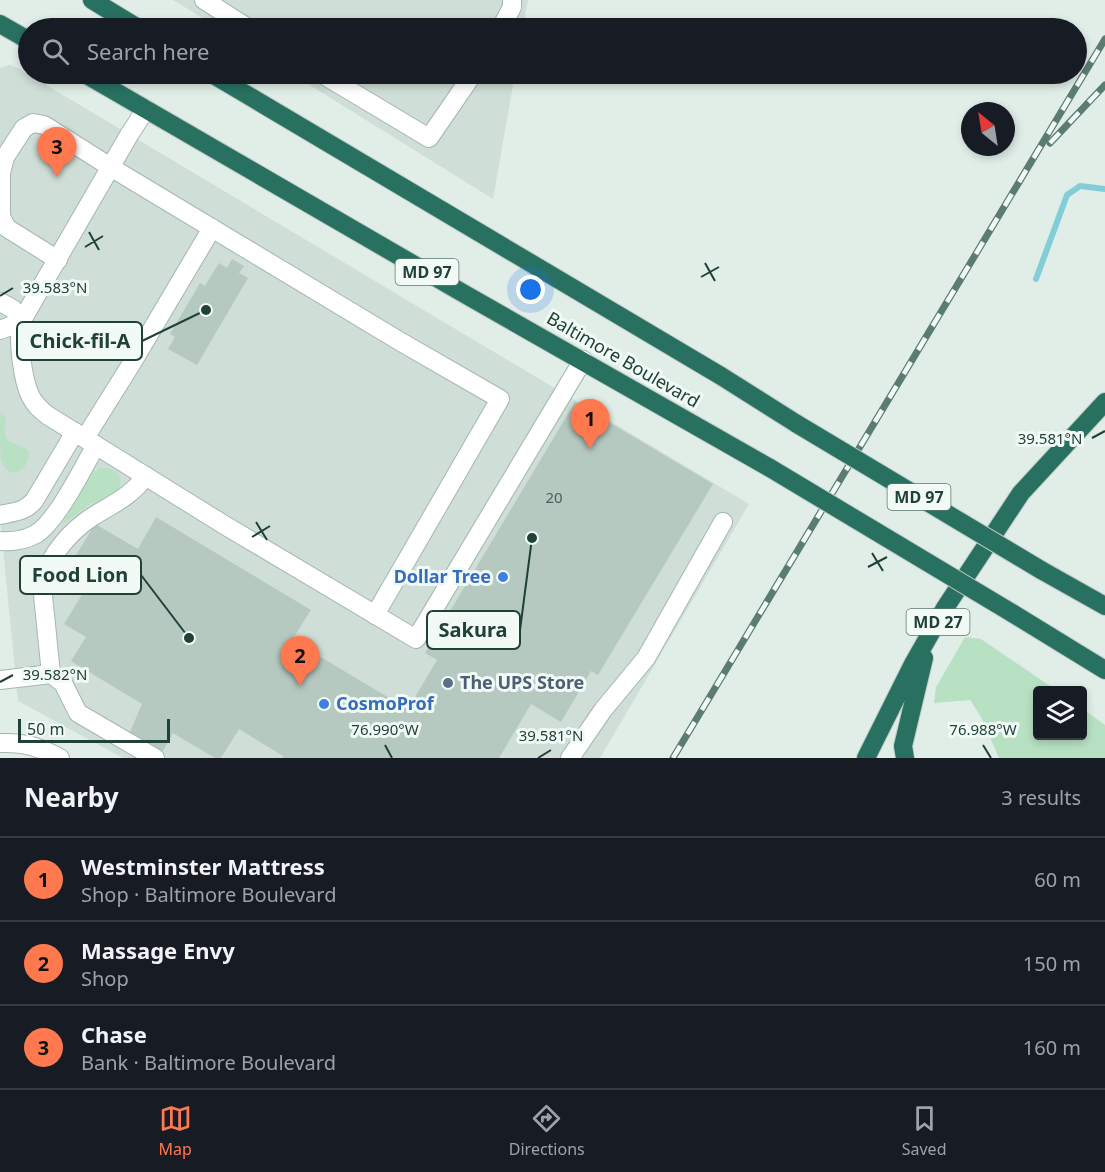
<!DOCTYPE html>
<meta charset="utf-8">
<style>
body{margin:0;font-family:"Noto Sans",sans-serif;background:#20242c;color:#f1f3f6}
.controls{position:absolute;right:18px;bottom:18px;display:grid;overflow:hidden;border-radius:6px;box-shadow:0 3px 9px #0003}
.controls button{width:54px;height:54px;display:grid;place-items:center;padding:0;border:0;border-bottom:2px solid #363941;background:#171b24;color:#f1f3f6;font:30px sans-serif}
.compass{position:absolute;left:961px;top:102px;width:54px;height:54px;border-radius:50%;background:#171b24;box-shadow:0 3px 9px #0003;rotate:330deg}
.scale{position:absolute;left:18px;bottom:15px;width:152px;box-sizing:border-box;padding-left:6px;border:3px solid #1f4137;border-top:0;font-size:16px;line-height:21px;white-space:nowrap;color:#1f4137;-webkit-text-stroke:4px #f2faf6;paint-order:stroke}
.you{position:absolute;left:531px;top:290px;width:21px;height:21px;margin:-15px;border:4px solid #fff;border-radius:50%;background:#1a73e8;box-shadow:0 0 0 9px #1a73e833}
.badge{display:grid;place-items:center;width:39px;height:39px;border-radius:50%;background:#ff784e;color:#111;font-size:20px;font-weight:700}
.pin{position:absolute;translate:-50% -50px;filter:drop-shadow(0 2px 3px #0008)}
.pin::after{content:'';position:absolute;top:32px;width:21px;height:18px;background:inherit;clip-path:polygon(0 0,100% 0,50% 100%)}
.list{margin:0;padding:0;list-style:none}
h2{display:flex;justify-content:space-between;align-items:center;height:78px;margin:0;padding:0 24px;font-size:26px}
h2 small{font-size:20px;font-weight:400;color:#9ea1a6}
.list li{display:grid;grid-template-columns:39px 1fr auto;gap:18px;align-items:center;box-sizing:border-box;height:84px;padding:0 24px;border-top:2px solid #363941}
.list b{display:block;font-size:22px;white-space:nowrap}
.list p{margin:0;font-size:20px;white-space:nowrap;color:#9ea1a6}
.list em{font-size:20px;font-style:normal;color:#9ea1a6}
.icon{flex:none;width:33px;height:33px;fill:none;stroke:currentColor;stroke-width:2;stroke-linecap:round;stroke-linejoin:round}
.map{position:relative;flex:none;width:1105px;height:758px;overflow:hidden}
.search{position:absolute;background:#171b24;box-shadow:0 3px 9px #0003;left:18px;right:18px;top:18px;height:66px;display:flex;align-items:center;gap:15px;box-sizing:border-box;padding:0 21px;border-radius:33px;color:#9ea1a6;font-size:22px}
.sheet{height:330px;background:#171b24}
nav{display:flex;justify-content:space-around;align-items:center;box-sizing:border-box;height:84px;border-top:2px solid #363941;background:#171b24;font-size:16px;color:#9ea1a6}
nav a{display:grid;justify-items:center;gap:3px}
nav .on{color:#ff784e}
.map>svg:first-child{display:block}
.built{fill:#cfded7}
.green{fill:#b8e1c3}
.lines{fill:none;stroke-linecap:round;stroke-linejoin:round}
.stream{stroke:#83cdd9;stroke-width:6}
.building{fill:#b6c9c1}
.minor-casing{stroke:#a3b7af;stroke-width:20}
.highway-casing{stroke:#c0cac7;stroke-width:20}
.minor{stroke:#fff;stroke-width:18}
.highway{stroke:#287161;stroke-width:18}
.rail-casing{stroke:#5a7c73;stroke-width:7}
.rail{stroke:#f2faf6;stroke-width:4.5;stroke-dasharray:14;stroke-linecap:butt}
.highway-bridge-casing{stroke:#c0cac7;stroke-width:20;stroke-linecap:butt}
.highway-bridge{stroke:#287161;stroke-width:18}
.ticks{fill:none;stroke:#1f4137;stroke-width:2}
.shop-dot{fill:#3f7fe0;stroke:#f2faf6;stroke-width:2}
.service-dot{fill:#5c6f8a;stroke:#f2faf6;stroke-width:2}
.labels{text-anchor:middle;stroke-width:6;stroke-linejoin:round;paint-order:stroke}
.number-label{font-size:15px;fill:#45635a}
.shield{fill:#f2faf6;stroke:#5e7870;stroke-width:1.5}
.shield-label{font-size:16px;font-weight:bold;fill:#1f4137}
.street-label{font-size:18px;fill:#1f4137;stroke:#f2faf6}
.shop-label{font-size:18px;font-weight:bold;fill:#366cbe;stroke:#f2faf6;text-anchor:end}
.service-label{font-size:18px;font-weight:bold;fill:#4e5e75;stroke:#f2faf6;text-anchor:start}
.ticks-label{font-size:15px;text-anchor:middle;fill:#1f4137;stroke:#f2faf6;stroke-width:6;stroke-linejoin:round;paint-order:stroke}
.leader{fill:none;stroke:#1f4137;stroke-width:2}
.callout-dot{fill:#1f4137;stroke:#f2faf6;stroke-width:2}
.callout{fill:#f2faf6;stroke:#1f4137;stroke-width:2}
.callout-label{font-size:20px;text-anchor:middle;font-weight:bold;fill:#1f4137}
</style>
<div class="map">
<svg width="1105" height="758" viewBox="0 0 1105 758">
<rect width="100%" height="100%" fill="#e1eee8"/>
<!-- built -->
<g class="built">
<path d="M173,0H528L523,28H219Z"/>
<path d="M9,65L16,67L749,504L600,758H123L18,701L0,518V68Z"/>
<path d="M292,74H515L493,199Z"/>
</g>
<!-- green -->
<g class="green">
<path d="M0,414L6,418C0,451 17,438 29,452C28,472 10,482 1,461C0,448 0,428 0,414Z"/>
<path d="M100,468L111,469L118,473L121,481L119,489L112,494L87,506L62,525L90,475Z"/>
<path d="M965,637L981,639L1056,690H1038V736H1082L1083,709L1105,725V758H999L981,717L970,700L934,703L936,687Z"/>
</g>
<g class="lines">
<!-- stream -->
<path class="stream" d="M1036,279L1067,195L1080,186L1105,189"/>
</g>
<!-- building -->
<g class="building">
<path d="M232,259L244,266L239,273L248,278L197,365L168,349L175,337L170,334L200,283L205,286L219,263L227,268Z"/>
<path d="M575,402L713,484L598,675L591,671L561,722L531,704L499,758H282L283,756L239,729L221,758H215L173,733L163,751L130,732L142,704L71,661L86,637L64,624L83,593L61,580L95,524L138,549L156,517L311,610L292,640L408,709L437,660L425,653Z"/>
</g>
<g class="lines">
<defs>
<g id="minor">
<path d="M204,0L248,28"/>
<path d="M501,28L512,7V0"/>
<path d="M322,74L429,138L473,74"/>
<path d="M146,109L129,135L21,322C18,340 22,380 31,397C35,405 40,409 47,415L226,526L416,639L583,360"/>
<path d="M58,260L7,228L1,217V173L5,157L24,128L33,123L44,125L112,168L401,342L500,399L375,615"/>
<path d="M0,302L13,309L21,322"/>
<path d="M0,330L21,322"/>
<path d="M85,438L132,363L212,228"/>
<path d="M0,515C14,512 24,512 34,501L75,432"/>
<path d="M0,541C12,542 25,540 36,534C57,521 83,468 96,445"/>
<path d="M51,674C49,654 47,635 45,615C44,603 41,589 44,578C50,554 72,530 92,517C114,503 129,498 146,476"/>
<path d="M0,680L51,674L63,683L78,713L155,758"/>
<path d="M0,743C24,742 39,747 60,758"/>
<path d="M570,758L603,710L646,658L723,522"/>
</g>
<g id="highway">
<path d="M92,0L138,28"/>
<path d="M0,24L28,40"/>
<path d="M85,74L461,292L770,468"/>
<path d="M212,74L721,376L797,424"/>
<path d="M1041,570L1105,606"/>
<path d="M1012,613L1105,670"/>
<path d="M866,758L913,664L945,608L1021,493L1105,402"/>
<path d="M905,758L903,746L924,658"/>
</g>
</defs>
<!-- minor casing -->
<use href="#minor" class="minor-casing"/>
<!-- highway casing -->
<use href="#highway" class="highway-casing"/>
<!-- minor -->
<use href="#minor" class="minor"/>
<!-- highway -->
<use href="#highway" class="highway"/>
<defs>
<g id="rail">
<path d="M1050,143L1105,85"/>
<path d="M673,758L1105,39"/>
</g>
</defs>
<!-- rail casing -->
<use href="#rail" class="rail-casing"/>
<!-- rail -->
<use href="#rail" class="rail"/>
<defs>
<g id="highway-bridge">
<path d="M797,424L1041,570"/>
<path d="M770,468L1012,613"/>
</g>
</defs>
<!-- highway-bridge casing -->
<use href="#highway-bridge" class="highway-bridge-casing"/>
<!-- highway-bridge -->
<use href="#highway-bridge" class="highway-bridge"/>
</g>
<!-- ticks -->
<path class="ticks" d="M89,232L99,250M85,247L103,236M705,263L715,281M701,277L719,267M0,296L13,288M1092,438L1105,431M256,522L267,540M252,537L270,526M872,553L883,571M868,567L887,557M0,682L13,675M385,745L392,758M983,745L991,758M538,758L551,750"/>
<!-- markers -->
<g class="shop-dot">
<circle cx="503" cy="577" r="6"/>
<circle cx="324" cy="704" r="6"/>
</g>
<circle class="service-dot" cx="448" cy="683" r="6"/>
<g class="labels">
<!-- number labels -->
<g class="number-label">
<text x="554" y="503">20</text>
</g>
<!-- shield labels -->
<g class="shield">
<rect x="395.5" y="259" width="63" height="26" rx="4.5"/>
<rect x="887.5" y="484" width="63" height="26" rx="4.5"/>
<rect x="906.5" y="609" width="63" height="26" rx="4.5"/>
</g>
<g class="shield-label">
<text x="427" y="278">MD 97</text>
<text x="919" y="503">MD 97</text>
<text x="938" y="628">MD 27</text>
</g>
<!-- street labels -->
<g class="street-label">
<text transform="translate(623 360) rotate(30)" y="6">Baltimore Boulevard</text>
</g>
<!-- shop labels -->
<g class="shop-label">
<text x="491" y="583">Dollar Tree</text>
<text x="336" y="710" text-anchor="start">CosmoProf</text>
</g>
<!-- service labels -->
<g class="service-label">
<text x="460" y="689">The UPS Store</text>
</g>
</g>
<g class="ticks-label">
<text x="55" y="293">39.583°N</text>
<text x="1050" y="444">39.581°N</text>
<text x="55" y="680">39.582°N</text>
<text x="385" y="735">76.990°W</text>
<text x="983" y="735">76.988°W</text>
<text x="551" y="741">39.581°N</text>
</g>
<!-- callouts -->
<path class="leader" d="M206 310L142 341M189 638L141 575M532 538L520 630"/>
<g class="callout-dot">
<circle cx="206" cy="310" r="6"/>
<circle cx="189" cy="638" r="6"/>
<circle cx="532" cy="538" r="6"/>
</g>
<g class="callout">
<rect x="17" y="322" width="125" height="38" rx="6"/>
<rect x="20" y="556" width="121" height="38" rx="6"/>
<rect x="427" y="611" width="93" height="38" rx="6"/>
</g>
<g class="callout-label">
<text x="80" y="348">Chick-fil-A</text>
<text x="80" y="582">Food Lion</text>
<text x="473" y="637">Sakura</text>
</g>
</svg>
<div class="controls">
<button><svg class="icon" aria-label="layers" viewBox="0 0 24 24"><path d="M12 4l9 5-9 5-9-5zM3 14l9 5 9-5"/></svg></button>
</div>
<svg class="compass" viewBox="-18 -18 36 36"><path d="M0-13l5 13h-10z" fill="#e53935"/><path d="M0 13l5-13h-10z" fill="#9ea1a6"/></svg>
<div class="scale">50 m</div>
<div class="you"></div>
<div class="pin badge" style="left:590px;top:449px">1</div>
<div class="pin badge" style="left:300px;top:686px">2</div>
<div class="pin badge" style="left:57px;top:177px">3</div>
<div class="search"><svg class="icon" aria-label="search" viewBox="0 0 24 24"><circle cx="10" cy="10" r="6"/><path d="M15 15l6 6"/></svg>Search here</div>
</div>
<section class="sheet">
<h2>Nearby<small>3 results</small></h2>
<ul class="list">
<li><span class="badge">1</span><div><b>Westminster Mattress</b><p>Shop · Baltimore Boulevard</p></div><em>60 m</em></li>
<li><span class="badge">2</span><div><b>Massage Envy</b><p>Shop</p></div><em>150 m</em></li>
<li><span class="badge">3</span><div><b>Chase</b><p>Bank · Baltimore Boulevard</p></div><em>160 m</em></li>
</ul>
</section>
<nav>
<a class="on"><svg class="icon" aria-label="map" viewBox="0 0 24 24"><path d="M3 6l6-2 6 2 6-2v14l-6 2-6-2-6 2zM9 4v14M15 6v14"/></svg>Map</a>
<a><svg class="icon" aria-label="directions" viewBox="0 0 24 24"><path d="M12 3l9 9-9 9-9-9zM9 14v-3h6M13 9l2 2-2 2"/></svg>Directions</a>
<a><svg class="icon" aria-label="saved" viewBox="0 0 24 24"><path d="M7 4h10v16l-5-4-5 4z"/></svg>Saved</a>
</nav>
